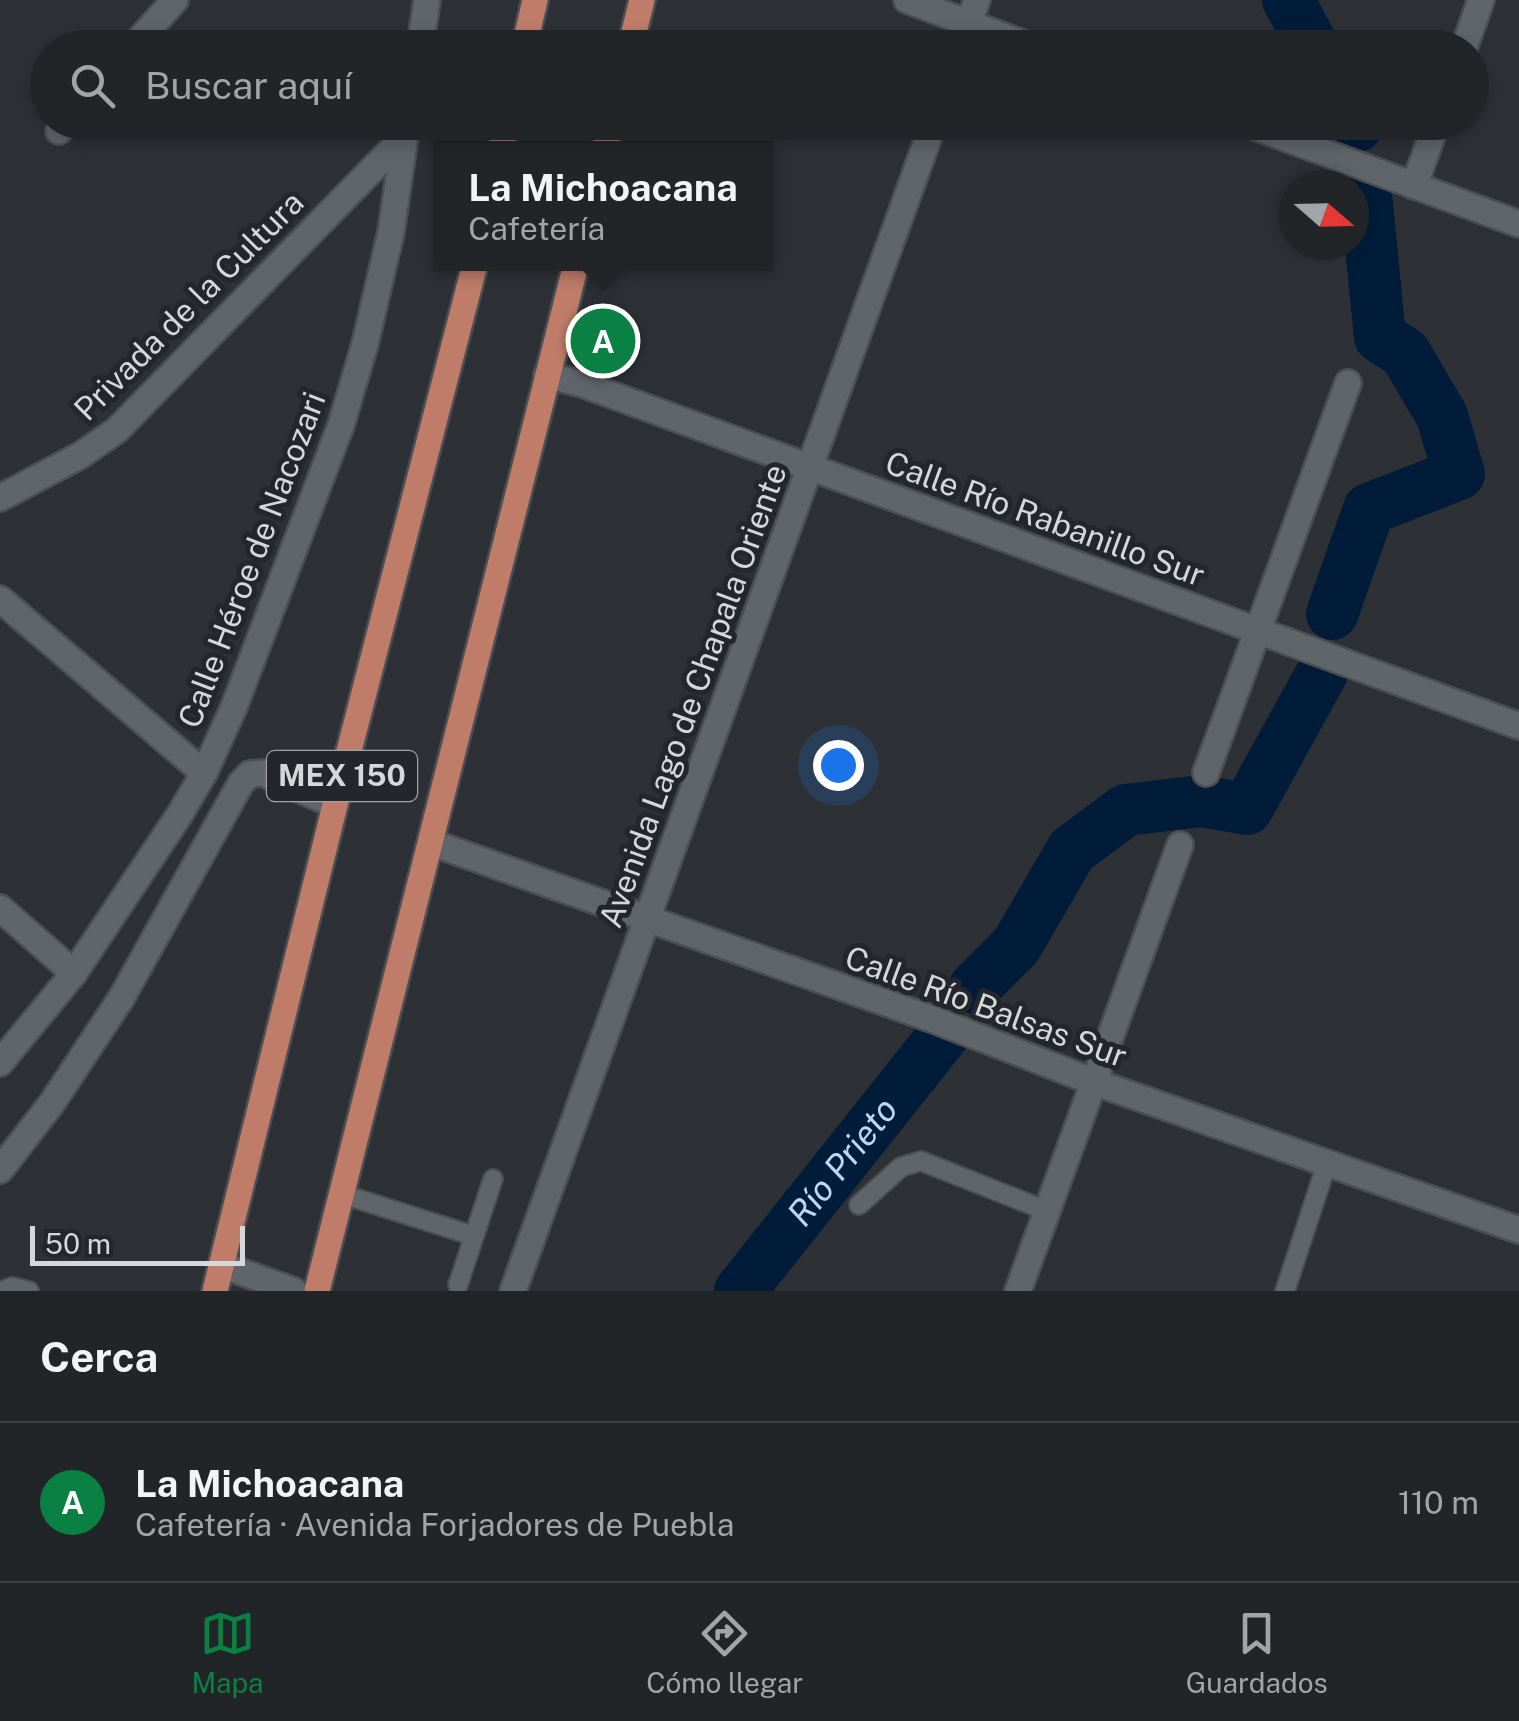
<!DOCTYPE html>
<html lang="es">
<meta charset="utf-8">
<style>
body{margin:0;font-family:"Public Sans",sans-serif;background:#2a2d30;color:#f1f3f6}
.compass{position:absolute;left:1279px;top:170px;width:90px;height:90px;border-radius:50%;background:#222528;box-shadow:0 5px 15px #0003;rotate:110deg}
.scale{position:absolute;left:30px;bottom:25px;width:215px;box-sizing:border-box;padding-left:10px;border:5px solid #d5d7da;border-top:0;font-size:28px;line-height:35px;white-space:nowrap;color:#d5d7da;-webkit-text-stroke:8px #23272c;paint-order:stroke}
.you{position:absolute;left:838px;top:765px;width:35px;height:35px;margin:-25px;border:8px solid #fff;border-radius:50%;background:#1a73e8;box-shadow:0 0 0 15px #1a73e833}
.badge{display:grid;place-items:center;width:65px;height:65px;border-radius:50%;background:#0b8043;color:#fff;font-size:32px;font-weight:700}
.pin{position:absolute;translate:-50% -50%;border:5px solid #fff;box-shadow:0 2px 10px #0006}
.popup{position:absolute;left:433px;top:141px;width:340px;height:130px;box-sizing:border-box;display:grid;place-content:center;border-radius:0px;background:#222528;filter:drop-shadow(0 2px 8px #0005);font-size:32px;white-space:nowrap;color:#a2a5a8}
.popup b{font-size:38px;color:#f1f3f6}
.popup::after{content:'';position:absolute;left:50%;top:100%;margin-left:-20px;border:20px solid transparent;border-top-color:#222528}
.list{margin:0;padding:0;list-style:none}
h2{display:flex;justify-content:space-between;align-items:center;height:130px;margin:0;padding:0 40px;font-size:42px}
h2 small{font-size:32px;font-weight:400;color:#a2a5a8}
.list li{display:grid;grid-template-columns:65px 1fr auto;gap:30px;align-items:center;box-sizing:border-box;height:160px;padding:0 40px;border-top:2px solid #3f4245}
.list b{display:block;font-size:38px;white-space:nowrap}
.list p{margin:0;font-size:32px;white-space:nowrap;color:#a2a5a8}
.list em{font-size:32px;font-style:normal;color:#a2a5a8}
.icon{flex:none;width:55px;height:55px;fill:none;stroke:currentColor;stroke-width:2;stroke-linecap:round;stroke-linejoin:round}
.map{position:relative;flex:none;width:1519px;height:1291px;overflow:hidden}
.search{position:absolute;background:#222528;box-shadow:0 5px 15px #0003;left:30px;right:30px;top:30px;height:110px;display:flex;align-items:center;gap:25px;box-sizing:border-box;padding:0 35px;border-radius:55px;color:#a2a5a8;font-size:38px}
.sheet{height:290px;background:#222528}
nav{display:flex;justify-content:space-around;align-items:center;box-sizing:border-box;height:140px;border-top:2px solid #3f4245;background:#222528;font-size:28px;color:#a2a5a8}
nav a{display:grid;justify-items:center;gap:5px}
nav .on{color:#0b8043}
.map>svg:first-child{display:block}
.lines{fill:none;stroke-linecap:round;stroke-linejoin:round}
.river{stroke:#001c39;stroke-width:52}
.lane-casing{stroke:#4b4e52;stroke-width:22}
.street-casing{stroke:#4b4e52;stroke-width:30}
.primary-casing{stroke:#4b4e52;stroke-width:30}
.lane{stroke:#60656a;stroke-width:18}
.street{stroke:#60656a;stroke-width:25}
.primary{stroke:#bf7c69;stroke-width:25}
.labels{text-anchor:middle;stroke-width:10;stroke-linejoin:round;paint-order:stroke}
.shield{fill:#23272c;stroke:#a0a2a6;stroke-width:2.5}
.shield-label{font-size:30px;font-weight:bold;fill:#d5d7da}
.street-label{font-size:32px;fill:#d5d7da;stroke:#23272c}
.water-label{font-size:35px;font-style:italic;fill:#b9d7f8;stroke:#23272c}
</style>
<div class="map">
<svg width="1519" height="1291" viewBox="0 0 1519 1291">
<rect width="100%" height="100%" fill="#2d3136"/>
<g class="lines">
<!-- river -->
<g class="river">
<path d="M1288,0L1314,48"/>
<path d="M1355,122L1357,126"/>
<path d="M1332,614L1369,509L1459,474L1442,416L1405,353L1380,337L1365,184"/>
<path d="M974,988L1016,946L1072,850L1126,810L1201,801L1247,809L1323,671"/>
<path id="s1" d="M740,1291L945,1033"/>
</g>
<defs>
<g id="lane">
<path d="M342,1194L474,1236"/>
<path d="M859,1205L901,1167L921,1161L1047,1211"/>
<path d="M458,1285L493,1179"/>
<path d="M2,1291L12,1287L29,1291"/>
<path d="M1285,1291L1327,1163"/>
</g>
<g id="street">
<path d="M907,0L1035,48"/>
<path d="M132,48L175,0"/>
<path d="M420,48L427,0"/>
<path d="M960,48L977,0"/>
<path d="M1464,48L1481,0"/>
<path d="M1242,122L1519,224"/>
<path d="M59,131L66,122"/>
<path d="M1414,186L1437,122"/>
<path d="M547,375L582,384L1519,726"/>
<path d="M0,498L81,455L117,430L405,136"/>
<path d="M0,599L204,773"/>
<path d="M1206,773L1348,383"/>
<path d="M432,843L932,1019L1094,1082L1519,1230"/>
<path d="M0,908L74,973"/>
<path d="M0,1063L74,973L180,814L204,773L234,707L341,425L365,344L391,232L407,122"/>
<path d="M0,1170L52,1103L122,997L241,783L250,774L263,773L335,805"/>
<path d="M222,1265L294,1291"/>
<path d="M513,1291L934,122"/>
<path d="M1018,1291L1180,845"/>
</g>
<g id="primary">
<path d="M524,48L535,0"/>
<path d="M630,48L642,0"/>
<path d="M501,148L507,122"/>
<path d="M605,148L611,122"/>
<path d="M215,1291L335,805L475,264"/>
<path d="M317,1291L576,264"/>
</g>
</defs>
<!-- lane casing -->
<use href="#lane" class="lane-casing"/>
<!-- street casing -->
<use href="#street" class="street-casing"/>
<!-- primary casing -->
<use href="#primary" class="primary-casing"/>
<!-- lane -->
<use href="#lane" class="lane"/>
<!-- street -->
<use href="#street" class="street"/>
<!-- primary -->
<use href="#primary" class="primary"/>
</g>
<g class="labels">
<!-- shield labels -->
<rect class="shield" x="267" y="751" width="150" height="50" rx="8"/>
<g class="shield-label">
<text x="342" y="786">MEX 150</text>
</g>
<!-- street labels -->
<g class="street-label">
<text transform="translate(189 306) rotate(-45)" y="11">Privada de la Cultura</text>
<text transform="translate(1045 519) rotate(20)" y="11">Calle Río Rabanillo Sur</text>
<text transform="translate(252 560) rotate(-69)" y="11">Calle Héroe de Nacozari</text>
<text transform="translate(693 696) rotate(-70)" y="11">Avenida Lago de Chapala Oriente</text>
<text transform="translate(986 1007) rotate(20)" y="11">Calle Río Balsas Sur</text>
</g>
<!-- water labels -->
<g class="water-label">
<text dy="12" stroke="none"><textPath href="#s1" startOffset="165">Río Prieto</textPath></text>
</g>
</g>
</svg>
<svg class="compass" viewBox="-18 -18 36 36"><path d="M0-13l5 13h-10z" fill="#e53935"/><path d="M0 13l5-13h-10z" fill="#a2a5a8"/></svg>
<div class="scale">50 m</div>
<div class="you"></div>
<div class="pin badge" style="left:603px;top:341px">A</div>
<div class="popup"><b>La Michoacana</b>Cafetería</div>
<div class="search"><svg class="icon" aria-label="search" viewBox="0 0 24 24"><circle cx="10" cy="10" r="6"/><path d="M15 15l6 6"/></svg>Buscar aquí</div>
</div>
<section class="sheet">
<h2>Cerca<small></small></h2>
<ul class="list">
<li><span class="badge">A</span><div><b>La Michoacana</b><p>Cafetería · Avenida Forjadores de Puebla</p></div><em>110 m</em></li>
</ul>
</section>
<nav>
<a class="on"><svg class="icon" aria-label="map" viewBox="0 0 24 24"><path d="M3 6l6-2 6 2 6-2v14l-6 2-6-2-6 2zM9 4v14M15 6v14"/></svg>Mapa</a>
<a><svg class="icon" aria-label="directions" viewBox="0 0 24 24"><path d="M12 3l9 9-9 9-9-9zM9 14v-3h6M13 9l2 2-2 2"/></svg>Cómo llegar</a>
<a><svg class="icon" aria-label="saved" viewBox="0 0 24 24"><path d="M7 4h10v16l-5-4-5 4z"/></svg>Guardados</a>
</nav>
